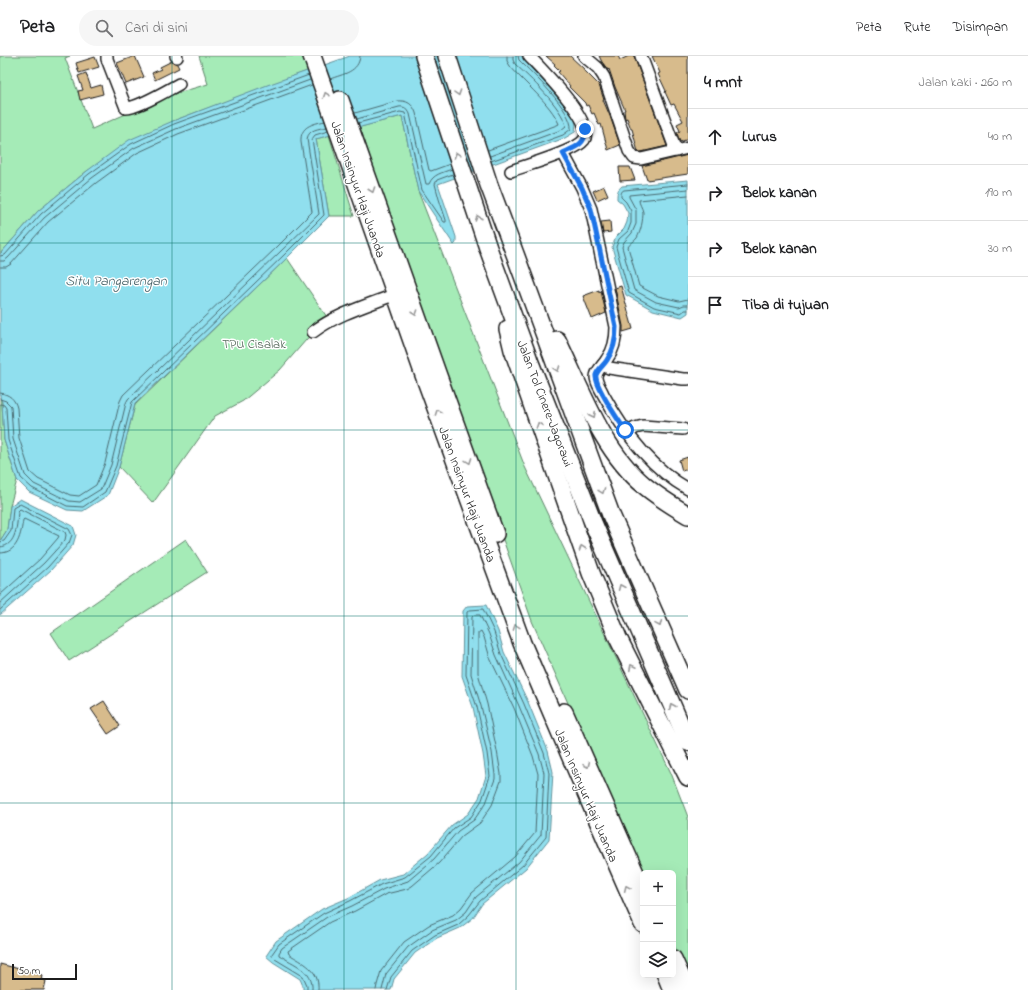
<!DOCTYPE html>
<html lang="id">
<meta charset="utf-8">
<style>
body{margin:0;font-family:"Indie Flower",sans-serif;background:#f6f6f6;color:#202124}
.controls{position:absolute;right:12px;bottom:12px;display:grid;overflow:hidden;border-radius:6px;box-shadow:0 4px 16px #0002}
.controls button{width:36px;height:36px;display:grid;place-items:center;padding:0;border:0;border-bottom:1px solid #e0e0e0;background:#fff;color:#202124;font:20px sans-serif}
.scale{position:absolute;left:12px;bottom:10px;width:65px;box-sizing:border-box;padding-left:4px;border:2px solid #1c1c1c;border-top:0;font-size:11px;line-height:14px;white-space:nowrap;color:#1c1c1c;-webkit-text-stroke:3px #fff;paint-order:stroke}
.stop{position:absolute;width:12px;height:12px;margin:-9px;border:3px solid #1a73e8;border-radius:50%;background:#fff}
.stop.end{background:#1a73e8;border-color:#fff;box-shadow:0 1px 4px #0008}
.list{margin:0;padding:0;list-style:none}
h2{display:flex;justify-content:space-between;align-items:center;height:52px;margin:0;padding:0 16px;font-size:17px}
h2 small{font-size:13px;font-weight:400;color:#757577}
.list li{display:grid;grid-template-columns:26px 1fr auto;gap:12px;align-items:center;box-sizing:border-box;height:56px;padding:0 16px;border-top:1px solid #e0e0e0}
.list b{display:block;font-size:15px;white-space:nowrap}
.list em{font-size:13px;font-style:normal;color:#757577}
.icon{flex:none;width:22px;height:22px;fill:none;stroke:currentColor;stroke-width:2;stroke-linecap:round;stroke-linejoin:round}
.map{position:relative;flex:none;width:688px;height:934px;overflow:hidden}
header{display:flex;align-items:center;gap:24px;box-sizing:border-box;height:56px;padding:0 20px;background:#fff;border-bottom:1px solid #e0e0e0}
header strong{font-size:19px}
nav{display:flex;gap:22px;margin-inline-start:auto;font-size:14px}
.search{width:280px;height:36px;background:#f6f6f6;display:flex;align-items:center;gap:10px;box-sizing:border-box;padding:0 14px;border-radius:22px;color:#757577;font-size:15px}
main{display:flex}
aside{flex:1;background:#fff}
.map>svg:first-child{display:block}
.green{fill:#a5ebb7;stroke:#60846a}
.water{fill:#90dfee;stroke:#62919a}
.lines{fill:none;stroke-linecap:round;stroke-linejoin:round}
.shore{stroke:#4a6a70;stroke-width:1}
.building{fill:#d7bb8c;stroke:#1c1c1c}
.minor-casing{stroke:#1c1c1c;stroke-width:14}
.highway-casing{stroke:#1c1c1c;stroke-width:20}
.minor{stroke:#fff;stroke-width:11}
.highway{stroke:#fff;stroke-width:17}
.oneway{stroke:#999}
.route{stroke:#1a73e8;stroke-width:5}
.grid{fill:none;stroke:#0f766e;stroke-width:1;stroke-opacity:0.55}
.labels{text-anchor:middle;stroke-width:3;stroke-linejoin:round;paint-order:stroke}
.street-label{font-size:13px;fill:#1c1c1c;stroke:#fff}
.park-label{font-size:13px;fill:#455a4a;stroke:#fff}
.water-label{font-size:14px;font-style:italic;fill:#456066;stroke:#fff}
</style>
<header>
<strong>Peta</strong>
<div class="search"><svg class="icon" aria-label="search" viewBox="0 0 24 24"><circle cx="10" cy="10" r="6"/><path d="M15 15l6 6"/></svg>Cari di sini</div>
<nav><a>Peta</a><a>Rute</a><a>Disimpan</a></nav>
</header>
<main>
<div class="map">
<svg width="688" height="934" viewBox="0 0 688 934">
<rect width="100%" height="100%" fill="#fff"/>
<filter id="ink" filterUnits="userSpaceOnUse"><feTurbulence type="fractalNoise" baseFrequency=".025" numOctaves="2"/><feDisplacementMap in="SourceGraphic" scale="8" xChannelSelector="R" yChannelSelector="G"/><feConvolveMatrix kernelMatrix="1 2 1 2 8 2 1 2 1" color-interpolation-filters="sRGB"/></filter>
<g filter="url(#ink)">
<!-- green -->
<g class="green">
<path d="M0,0H70L65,2L92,73L164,41L208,28L199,0H309L313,13L173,65L87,115L38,155L0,198Z"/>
<path d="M402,60L418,135L525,411L671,717L688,761V921L673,887V817H643V818L532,565L404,206L360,71Z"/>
<path d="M329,79L354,160H329L316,83Z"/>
<path d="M287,202L329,264L313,276L280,314L243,345L215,360L153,447L119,411L135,349Z"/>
<path d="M0,341L2,346L4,384L17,424L10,450L7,474L0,485Z"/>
<path d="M186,483L207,516L69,605L51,577Z"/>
</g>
<!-- water -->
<g class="water">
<path d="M350,0H521C534,14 574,51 576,69C576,71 575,74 575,76L565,82L438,128L456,181V187L454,189L418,135L402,60L316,83L329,160L287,202L135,348L119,411L108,439L83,455L67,454L29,436L17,424L4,384L2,346L0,341V198L38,155L87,115L129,84L173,65L270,28Z"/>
<path d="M688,124V257L682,261L653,254L626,239L612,191L616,181L624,173L627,166L628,157L623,148L617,143C617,137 617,134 622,130Z"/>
<path d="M20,443L73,470L76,479L73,489L51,514L0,559V485L7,474L10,450Z"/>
<path d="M486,549L498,575L504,596L528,646L548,695L553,716L549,783L526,812L482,848L473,862L460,872L437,882L415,897L394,923L391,934H303V930L300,923L273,906L266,900L276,885L322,853L348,842L380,824L403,818L428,797L452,769L468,758L479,742L486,720L483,698L473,651L462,620L463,555L467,550Z"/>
</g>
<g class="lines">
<!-- shore -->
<g class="shore">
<path d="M330,23C343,18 359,16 360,0"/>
<path d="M355,57L397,45C407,44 413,48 416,57L429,114L431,115L450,108"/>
<path d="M357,63L399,51C404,50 408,53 410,58L426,128H429C433,118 442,117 452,113"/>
<path d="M358,67L400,56L405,57L422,134L444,166H446V164L439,143L435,128L437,124L453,118"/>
<path d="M488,94L557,69L559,68C551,48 524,27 510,10L507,5V0"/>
<path d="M490,100L561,74L566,70C562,51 530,22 515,8L513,4V0"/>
<path d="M491,105L563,79L571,73C573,55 532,17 519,4L518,0"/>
<path d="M688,128L624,134C621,135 621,138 621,141L626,146L631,155V167L628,175L619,183L616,191L629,237L654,251L681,257L685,254H688"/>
<path d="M688,133L629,139V141L636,154V168L632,177L624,186L622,191L634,234L656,246L679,251L684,249H688"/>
<path d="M688,139L639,144C639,148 642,151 643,156C643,164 641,175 637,182C634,186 630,187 628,191L639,230L658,240L679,245L688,243"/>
<path d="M0,200L5,199L41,158L89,118L131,88L174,68L309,19"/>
<path d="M0,205H4L8,202L44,162L92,122L134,92L176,73L310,24"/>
<path d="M0,211H6L11,208L48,166L96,127L137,97L178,78L312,29"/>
<path d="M0,337C9,338 15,343 17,352L19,382L30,416L38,423L70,439L79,440L96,429L105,407L120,345L123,339L277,191L312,156L301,86C300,70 312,68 325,65"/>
<path d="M0,343L6,345L11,350L13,383L25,419L34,428L69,445L80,446L101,433L111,409L126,347L128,343L281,195L319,158L307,83C309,73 318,73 327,71"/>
<path d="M0,348L4,349L6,352L8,384L21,422L32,432L67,450L83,451L105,436L116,410L132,346L284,199L324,159L312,83L315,79L328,75"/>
<path d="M0,486L4,485L11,475L13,452L20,448L69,473L72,479L69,487L48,511L0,554"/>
<path d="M0,491C17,490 17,468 18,455L20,453L65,476L66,479L65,484L44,507L0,547"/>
<path d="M0,497C18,497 21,478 23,464L24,463L59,480L58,482L40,503L0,539"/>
<path d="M307,934V929L303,920L275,903L272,900V898L279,888L324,857L350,845L382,828L405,821L431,800L454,772L471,761L482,744L490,720L487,697L477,651L466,619L467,556L470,554L483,553L484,555L494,576L501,598L524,648L544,697L549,717L546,781L523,809L480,845L469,859L458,869L435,879L412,895L391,921L387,934"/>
<path d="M312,934C314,914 293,908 279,899V897L282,892L327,861L352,850L384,833L408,825L434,803L458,775L474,764L486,747L495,723V719L492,696L481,650L471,618L472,561L474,559H480L489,578L496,599L519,650L539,698L544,717L541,779L519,806L476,841L466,856L456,864L432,874L408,891L386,918L382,934"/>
<path d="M318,934C320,913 303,907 289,898L288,895L330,866L355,855L386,838L407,833L412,830L439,807L462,780L480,767L492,749L501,725V718L497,695L487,648L478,617V577L481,575L484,581L490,602L514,652L533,700L538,718L535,777L515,801L472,837L461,852L453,859L429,869L404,886L381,915L377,929L376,934"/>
</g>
</g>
<!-- building -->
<g class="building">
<path d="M135,0L144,21L126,28L117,7Z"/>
<path d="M546,0H570L584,13V14L599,29L604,44H603L610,60L620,89L608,94L601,68L599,69L594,57L592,58L588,49L586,50L585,47L569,31L570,30L558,16L560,15L554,9L555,8Z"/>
<path d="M599,0H618L620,4L629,0H634L667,90L641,96H638L632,73H631L627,62L625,63L624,54H625L615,31L609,13L608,14L602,6Z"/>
<path d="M652,0H688V83L680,86L677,77L680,75L677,68L683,65L674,48L671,49L665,36L666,35L658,18L660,17Z"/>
<path d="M95,1L99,11L79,17L76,7Z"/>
<path d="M172,5L177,8L179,12L155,24L152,17L161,13L160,11Z"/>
<path d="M86,17L91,32L101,29L103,38L80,44L78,35L83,34L78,20Z"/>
<path d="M688,99V118L647,124L642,110Z"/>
<path d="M619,111H630L635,124L620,125Z"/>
<path d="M604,130L608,139L597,144L593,135Z"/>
<path d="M610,165L611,176L603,177L601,166Z"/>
<path d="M621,230L633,273L623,276V270L615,232Z"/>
<path d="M599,234V236L601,235L606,257L592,263L583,240Z"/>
<path d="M688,401V413L682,415L679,404Z"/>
<path d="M104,645L120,670L108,678L91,653Z"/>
<path d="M0,908L42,919L41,923L46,925L44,934H0Z"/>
</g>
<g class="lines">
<defs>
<g id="minor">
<path d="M107,0V3L126,52C138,52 168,34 179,28"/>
<path d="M176,0L177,1"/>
<path d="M584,0L598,12L604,21L629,95L634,102L641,103L688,92"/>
<path d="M641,0L676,95"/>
<path d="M563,97L582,132L591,153L616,271C616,282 614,294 607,303C604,309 596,314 596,321C596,327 601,333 603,338C623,375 651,412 688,433"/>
<path d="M511,115C526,109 575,96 584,84C596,67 541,13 529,0"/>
<path d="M313,276C337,258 368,249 396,238"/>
<path d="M603,309L609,312L683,323H688"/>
<path d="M628,377L635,372L643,370L683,373"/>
</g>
<g id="highway">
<path d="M312,0L425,322L522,587L602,774L643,868"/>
<path d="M424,0L488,192L529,304L594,469L688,686"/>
<path d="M447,0L489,129L515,198L611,459L688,634"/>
<path d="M340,44L437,317L495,478"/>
<path d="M508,273L513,294L591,517L618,582L688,721"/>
<path d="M557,284C581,333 602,395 645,430C658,441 673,450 688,459"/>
<path d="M564,656L643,835"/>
<path d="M673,903L687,934"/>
<path d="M666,919L672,934"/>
</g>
</defs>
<!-- minor casing -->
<use href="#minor" class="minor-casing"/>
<!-- highway casing -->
<use href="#highway" class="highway-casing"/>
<!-- minor -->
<use href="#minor" class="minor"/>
<!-- highway -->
<use href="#highway" class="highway"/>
</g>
<!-- one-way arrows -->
<defs><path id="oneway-chevron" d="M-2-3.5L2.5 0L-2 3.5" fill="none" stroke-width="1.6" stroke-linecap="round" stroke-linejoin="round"/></defs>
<g class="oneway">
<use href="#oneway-chevron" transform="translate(458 37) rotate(72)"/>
<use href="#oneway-chevron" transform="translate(326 39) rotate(-109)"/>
<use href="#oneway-chevron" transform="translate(457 99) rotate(-108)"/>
<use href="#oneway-chevron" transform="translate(372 134) rotate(71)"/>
<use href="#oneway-chevron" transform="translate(478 162) rotate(-109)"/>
<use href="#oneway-chevron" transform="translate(415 257) rotate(71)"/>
<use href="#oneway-chevron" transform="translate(557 313) rotate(70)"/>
<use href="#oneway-chevron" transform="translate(438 356) rotate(-110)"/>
<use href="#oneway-chevron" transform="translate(593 359) rotate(63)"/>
<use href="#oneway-chevron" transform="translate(539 369) rotate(-109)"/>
<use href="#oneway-chevron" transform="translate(469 405) rotate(70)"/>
<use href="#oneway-chevron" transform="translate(602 435) rotate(70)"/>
<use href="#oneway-chevron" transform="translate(582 492) rotate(-109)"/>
<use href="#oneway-chevron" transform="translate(621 531) rotate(-113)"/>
<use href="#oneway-chevron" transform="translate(659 568) rotate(66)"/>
<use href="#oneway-chevron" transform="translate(516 571) rotate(-110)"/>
<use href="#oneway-chevron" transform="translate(632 611) rotate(-117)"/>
<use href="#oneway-chevron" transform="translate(672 650) rotate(-113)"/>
<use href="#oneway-chevron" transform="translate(587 709) rotate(66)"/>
<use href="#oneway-chevron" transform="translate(627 832) rotate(-114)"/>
</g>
</g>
<g class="lines" filter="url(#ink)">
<!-- route -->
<path class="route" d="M585,73C587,88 574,92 563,97L582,132L591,153L616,271C616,282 614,294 607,304C604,309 598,313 596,319C594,329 619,365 625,374"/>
</g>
<!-- grid -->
<path class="grid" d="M172,0V934M344,0V934M516,0V934M0,187H688M0,374H688M0,560H688M0,747H688"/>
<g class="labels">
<!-- street labels -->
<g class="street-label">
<text transform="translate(359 133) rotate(71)" y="5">Jalan Insinyur Haji Juanda</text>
<text transform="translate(546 347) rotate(69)" y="5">Jalan Tol Cinere–Jagorawi</text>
<text transform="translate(468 438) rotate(70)" y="5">Jalan Insinyur Haji Juanda</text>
<text transform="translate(587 739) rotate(67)" y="5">Jalan Insinyur Haji Juanda</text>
</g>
<!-- park labels -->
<g class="park-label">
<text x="254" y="292">TPU Cisalak</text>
</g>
<!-- water labels -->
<g class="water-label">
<text x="116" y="229">Situ Pangarengan</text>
</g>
</g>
</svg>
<div class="controls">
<button>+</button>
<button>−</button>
<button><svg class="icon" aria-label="layers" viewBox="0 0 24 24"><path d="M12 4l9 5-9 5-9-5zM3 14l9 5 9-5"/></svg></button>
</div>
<div class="scale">50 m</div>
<div class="stop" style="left:625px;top:374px"></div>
<div class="stop end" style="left:585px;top:73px"></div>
</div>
<aside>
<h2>4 mnt<small>Jalan kaki · 260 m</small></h2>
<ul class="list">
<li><svg class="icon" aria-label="ahead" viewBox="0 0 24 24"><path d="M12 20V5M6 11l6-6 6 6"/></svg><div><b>Lurus</b></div><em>40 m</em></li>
<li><svg class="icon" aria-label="right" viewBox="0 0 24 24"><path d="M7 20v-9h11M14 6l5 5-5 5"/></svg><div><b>Belok kanan</b></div><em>190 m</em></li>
<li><svg class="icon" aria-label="right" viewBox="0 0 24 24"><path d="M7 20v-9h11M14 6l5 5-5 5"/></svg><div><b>Belok kanan</b></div><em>30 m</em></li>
<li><svg class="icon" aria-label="arrive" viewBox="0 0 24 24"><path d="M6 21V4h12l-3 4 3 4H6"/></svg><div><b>Tiba di tujuan</b></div></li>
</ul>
</aside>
</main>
